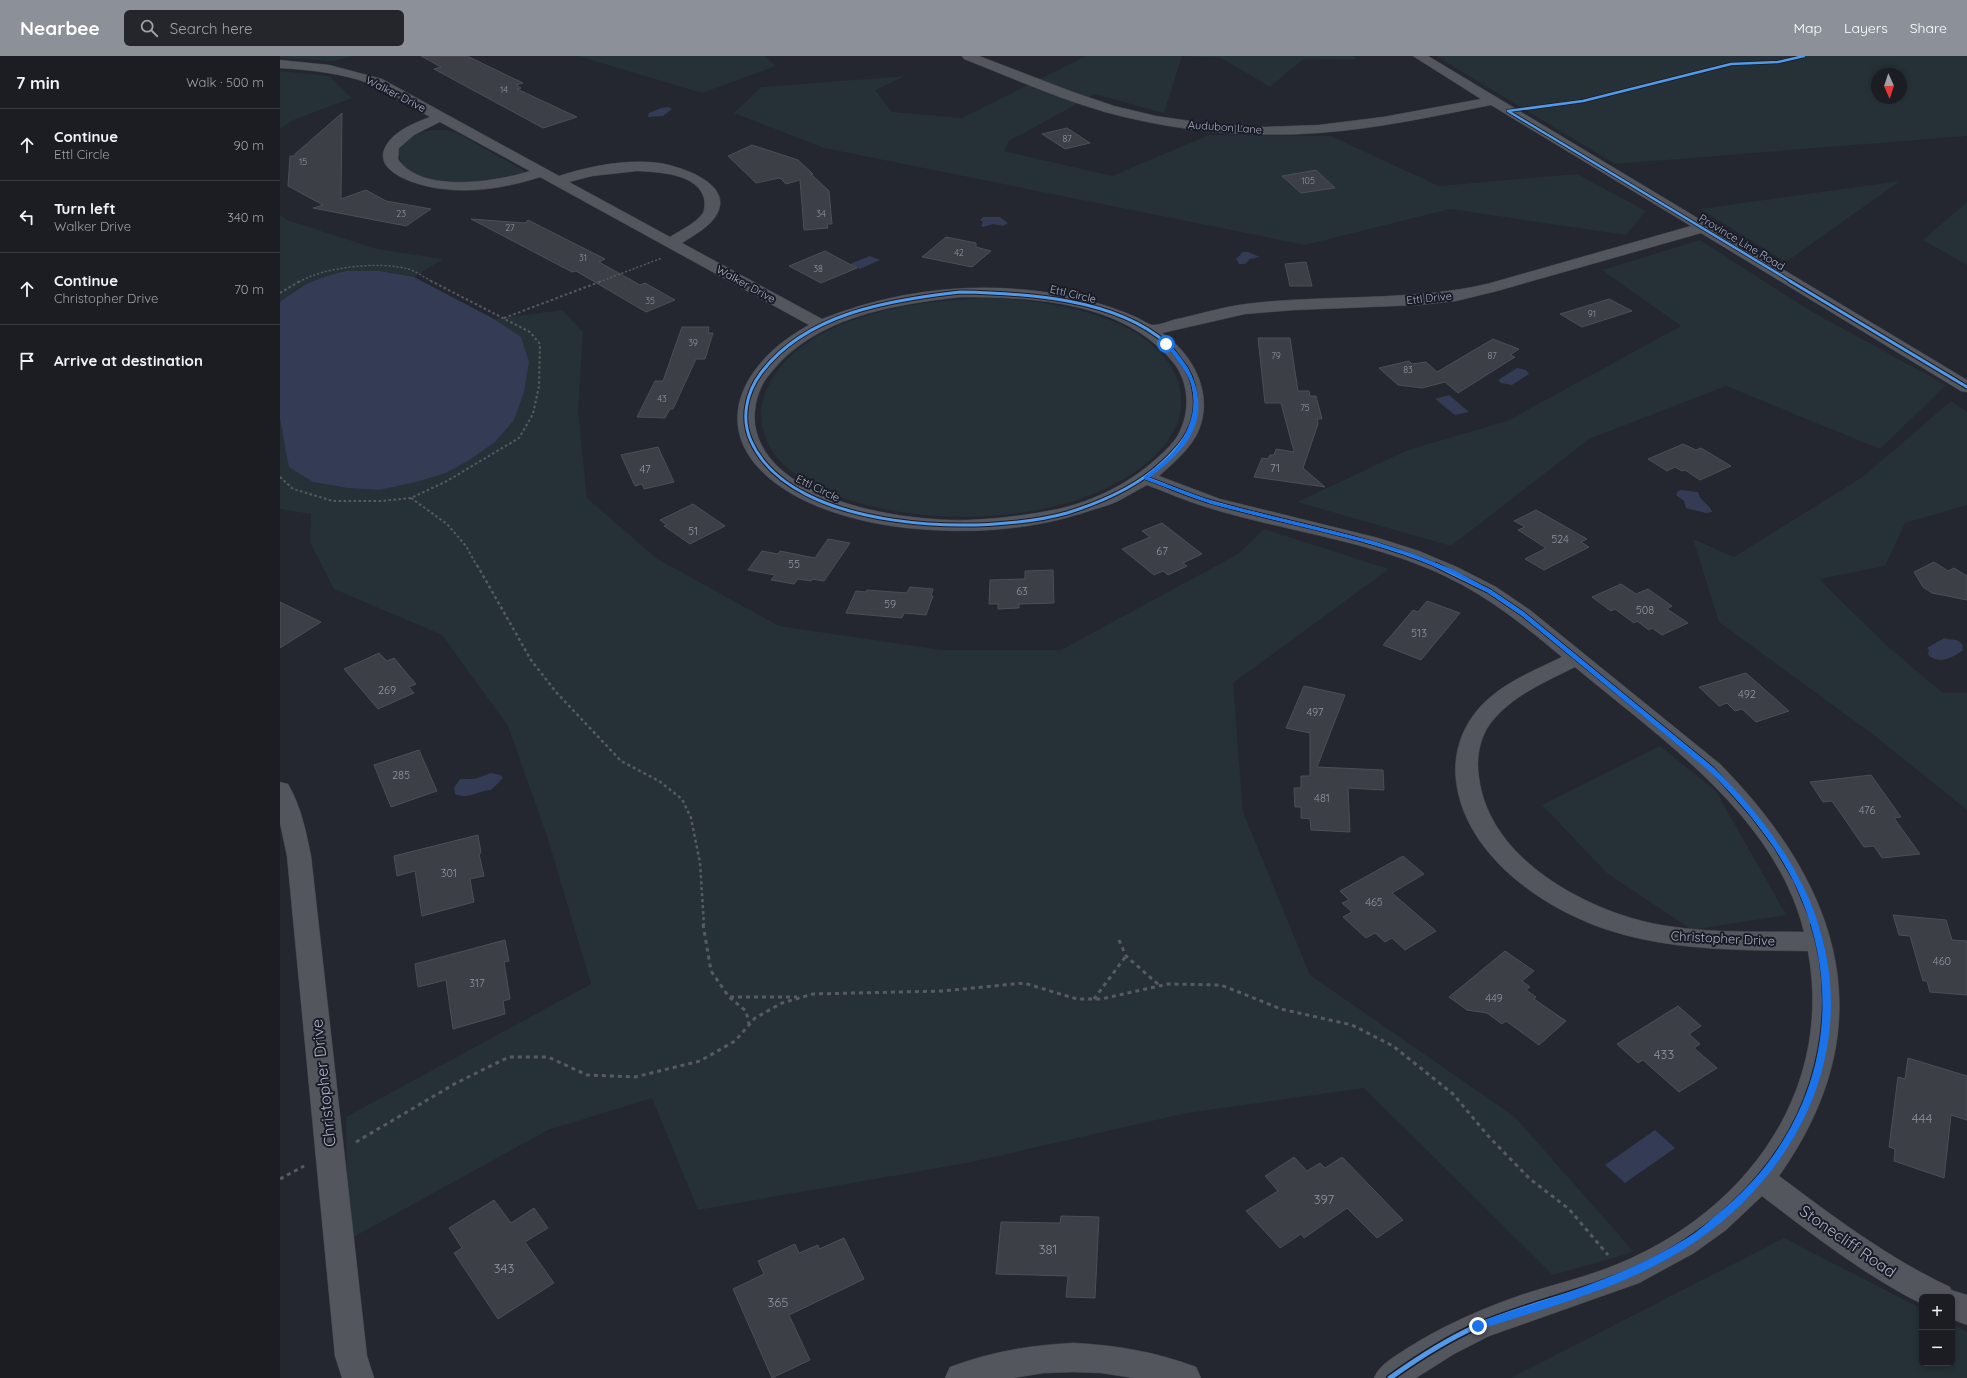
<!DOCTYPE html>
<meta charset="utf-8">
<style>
body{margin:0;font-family:Quicksand,sans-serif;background:#24262b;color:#f1f3f6}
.controls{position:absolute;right:12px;bottom:12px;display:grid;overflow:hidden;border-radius:6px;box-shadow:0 2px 6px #0003}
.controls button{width:36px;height:36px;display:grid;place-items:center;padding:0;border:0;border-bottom:1px solid #393b41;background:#1b1d23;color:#f1f3f6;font:20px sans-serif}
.compass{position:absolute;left:1591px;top:12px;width:36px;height:36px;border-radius:50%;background:#1b1d23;box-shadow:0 2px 6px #0003;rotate:177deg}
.stop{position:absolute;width:12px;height:12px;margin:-9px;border:3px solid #1a73e8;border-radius:50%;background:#fff}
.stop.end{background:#1a73e8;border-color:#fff;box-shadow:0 1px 4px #0008}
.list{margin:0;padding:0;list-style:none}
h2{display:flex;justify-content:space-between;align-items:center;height:52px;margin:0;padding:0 16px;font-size:17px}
h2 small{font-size:13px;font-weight:400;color:#a0a2a6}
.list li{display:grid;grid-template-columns:26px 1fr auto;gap:12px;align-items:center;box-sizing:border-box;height:72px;padding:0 16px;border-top:1px solid #393b41}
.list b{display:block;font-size:15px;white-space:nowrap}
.list p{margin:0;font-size:13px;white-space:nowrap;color:#a0a2a6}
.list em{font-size:13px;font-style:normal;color:#a0a2a6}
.icon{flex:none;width:22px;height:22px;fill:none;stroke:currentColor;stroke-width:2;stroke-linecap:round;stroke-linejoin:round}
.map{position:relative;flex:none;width:1687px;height:1322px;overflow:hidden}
header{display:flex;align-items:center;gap:24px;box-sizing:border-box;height:56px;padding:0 20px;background:#8c9099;color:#fff}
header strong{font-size:19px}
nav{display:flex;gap:22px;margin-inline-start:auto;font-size:14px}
.search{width:280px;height:36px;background:#24262b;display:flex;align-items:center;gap:10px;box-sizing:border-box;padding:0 14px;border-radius:6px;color:#a0a2a6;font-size:15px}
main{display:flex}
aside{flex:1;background:#1b1d23}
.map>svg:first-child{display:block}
.green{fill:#253136;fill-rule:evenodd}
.water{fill:#333b55}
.building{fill:#3d3f46;stroke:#4c4e57}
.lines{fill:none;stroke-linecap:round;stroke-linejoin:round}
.minor-casing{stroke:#404248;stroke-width:1}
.path-far3{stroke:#585a61;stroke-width:1.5;stroke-dasharray:2 2;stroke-linecap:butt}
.path-far2{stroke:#585a61;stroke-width:2;stroke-dasharray:2.5 2.5;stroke-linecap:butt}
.path-far1{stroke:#585a61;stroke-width:2.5;stroke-dasharray:3 3;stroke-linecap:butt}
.path{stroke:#585a61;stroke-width:3;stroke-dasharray:4 4;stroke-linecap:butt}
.minor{fill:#54565d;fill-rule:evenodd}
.cycleway-far3-casing{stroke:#191c28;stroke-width:4}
.cycleway-far2-casing{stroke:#191c28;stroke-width:5}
.cycleway-far1-casing{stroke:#191c28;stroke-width:6}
.cycleway-casing{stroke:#191c28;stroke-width:8}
.cycleway-far3{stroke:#5399e6;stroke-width:2.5}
.cycleway-far2{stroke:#5399e6;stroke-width:3}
.cycleway-far1{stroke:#5399e6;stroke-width:4}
.cycleway{stroke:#5399e6;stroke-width:5}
.route{fill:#1a73e8}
.labels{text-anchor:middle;stroke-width:4;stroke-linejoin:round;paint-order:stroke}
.far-number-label{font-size:9px;fill:#9194a2}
.far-street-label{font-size:11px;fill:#adb1c1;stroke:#191c28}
.number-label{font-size:11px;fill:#9194a2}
.street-label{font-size:13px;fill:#adb1c1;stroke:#191c28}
.near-number-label{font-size:13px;fill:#9194a2}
.near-street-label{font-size:16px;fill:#adb1c1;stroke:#191c28}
</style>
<header>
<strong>Nearbee</strong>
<div class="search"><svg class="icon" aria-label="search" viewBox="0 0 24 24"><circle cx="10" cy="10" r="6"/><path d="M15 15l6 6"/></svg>Search here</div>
<nav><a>Map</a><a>Layers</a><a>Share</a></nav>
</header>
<main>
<aside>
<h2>7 min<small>Walk · 500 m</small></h2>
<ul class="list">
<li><svg class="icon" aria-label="ahead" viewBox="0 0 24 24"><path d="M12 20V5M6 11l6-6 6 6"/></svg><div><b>Continue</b><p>Ettl Circle</p></div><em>90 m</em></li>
<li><svg class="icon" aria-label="left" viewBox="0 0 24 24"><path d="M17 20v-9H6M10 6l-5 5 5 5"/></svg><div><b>Turn left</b><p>Walker Drive</p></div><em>340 m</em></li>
<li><svg class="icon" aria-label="ahead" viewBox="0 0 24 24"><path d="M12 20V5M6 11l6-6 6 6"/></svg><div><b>Continue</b><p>Christopher Drive</p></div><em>70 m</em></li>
<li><svg class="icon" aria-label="arrive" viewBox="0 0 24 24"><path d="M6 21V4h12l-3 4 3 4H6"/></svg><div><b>Arrive at destination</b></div></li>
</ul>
</aside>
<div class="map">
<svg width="1687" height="1322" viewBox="0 0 1687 1322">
<rect width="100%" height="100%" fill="#24272f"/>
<!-- green -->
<g class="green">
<path d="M0,0H74L52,5L0,2Z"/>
<path d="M298,0H485L496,10L422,37Z"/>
<path d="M806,0H1073L1077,3L1022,4L990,31L941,2L902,0L884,57L815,38L729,85L724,95L832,120L929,79L1051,80L1159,130L1297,118L1366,155L1346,179L1170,153L1025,189L544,92L454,57L481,31L626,20L595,34L612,56L682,62Z"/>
<path d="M1156,0H1687V80L1335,108ZM1597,18H1621V42H1597Z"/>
<path d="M0,15L49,20L72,42L11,65L0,73Z"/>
<path d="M152,74H167L177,77L243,114L245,117C218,130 156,132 131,116C120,109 115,96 124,85C130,78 143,76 152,74Z"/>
<path d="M1620,125L1506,206L1420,153Z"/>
<path d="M1687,146V209L1643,184Z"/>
<path d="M0,159L7,164L97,193L163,203L134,221L100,215H67L17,232L0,246Z"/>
<path d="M1420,184L1529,254L1666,329L1600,393L1446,330L1309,383L1171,490L1017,446L1128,394L1227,365L1401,270L1322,214Z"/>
<path d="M707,242C764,244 853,256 888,306C906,332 906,362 886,387C819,470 653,475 560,441C534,432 504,416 490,391C476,366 479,342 495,318C537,258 640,244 707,242Z"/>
<path d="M282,254L303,276L298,356L307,442L376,502L499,570L662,594H781L958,498L984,473L1109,513L953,627L963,756L1030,919L1235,1061L1354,1196L1273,1219L1084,1032L907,1057L687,1107L418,1154L372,1042L268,1074L68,1184L66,1061L311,928L268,783L228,670L162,579L54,533L30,486L31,458L0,453V363L4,381L33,426L67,432L99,434L241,281L214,263Z"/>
<path d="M1671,345L1687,356V449L1625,467L1605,510L1539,523L1605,588L1663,637H1687V754L1595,680L1439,566L1413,483L1454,501L1584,420Z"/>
<path d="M1380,690L1436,735L1506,859L1412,874L1328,818L1262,749Z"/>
<path d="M1504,1182L1642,1253V1307H1672V1268L1687,1276V1322H1231Z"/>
</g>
<!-- water -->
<g class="water">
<path d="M388,51L392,53L383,60L368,61L369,57L381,52Z"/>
<path d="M703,161H720L728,167L723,170L713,168L703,171L701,170L703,166L700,164Z"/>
<path d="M963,196H968L980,201L970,203L965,208H959L956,203Z"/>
<path d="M590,200L600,204L580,213L570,208Z"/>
<path d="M67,215H100L134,221L214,263L241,281L249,306L244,336L234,364L215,386L191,403L166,417L136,426L99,434L67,432L33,426L9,411L0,363V246C24,227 37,222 67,215Z"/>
<path d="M1237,312L1246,314L1249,318L1232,329L1221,327L1218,324Z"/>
<path d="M1169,339L1189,356L1175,359L1155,343Z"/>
<path d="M1401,434L1418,436C1420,446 1429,447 1432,456L1426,457L1406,452L1404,445L1396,439L1398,435Z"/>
<path d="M1664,582C1671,585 1679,581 1683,590L1682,593L1684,594C1672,601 1662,609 1649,600L1648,597L1649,594L1647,592Z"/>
<path d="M211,717L220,719L223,722L211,734C195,735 191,744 175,738L174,732L180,723H194Z"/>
<path d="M1375,1074L1395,1092L1345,1127L1325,1109Z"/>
</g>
<!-- building -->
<g class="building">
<path d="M141,0H187L243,27L236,29L241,32L237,33L297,61L263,72L154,13L161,11Z"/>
<path d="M62,57L61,143L86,134L106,145L151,153L126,170L33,152L43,149L8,130L10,100H15V98Z"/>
<path d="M787,72L810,87L785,93L762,78Z"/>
<path d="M472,89L518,104L533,118H531L549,135L552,168H547L548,172L524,174L520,124L506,128L500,122L476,127L448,100Z"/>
<path d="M1036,114L1055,132L1021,137L1002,120Z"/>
<path d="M191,163L245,167L248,164L325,203L319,206L360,229L365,227L395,244L366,256L296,215L292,216Z"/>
<path d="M666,181L696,187V191L711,195L692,211L642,201Z"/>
<path d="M545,195L577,212L541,227L509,210Z"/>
<path d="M1026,206L1032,230H1010L1005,208Z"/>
<path d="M1329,243L1352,255L1302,271L1280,258Z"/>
<path d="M402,271H429L428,277H433L425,303H416L393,353H390L385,362L357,361L375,325H383Z"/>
<path d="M978,282H1010L1018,335H1029L1030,340H1036L1042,363H1037L1038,368L1023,412L1045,431L974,421L982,402L988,403L990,399H994L996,393L1014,396L1001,347H985Z"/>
<path d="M1213,283L1239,293L1230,299L1235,301L1178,337L1165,326L1142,332L1118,329L1099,312L1129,305L1132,308L1146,306L1157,316Z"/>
<path d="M1403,388L1416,394L1421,392L1451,410L1420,424L1405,414L1402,415L1395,411L1387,415L1368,403Z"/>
<path d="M378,391L394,426L364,433L362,428L355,430L341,399Z"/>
<path d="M413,448L445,470L410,488L384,470L387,469L380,464Z"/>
<path d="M1256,454L1307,483L1301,486L1309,491L1264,514L1245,503L1266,492L1238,474L1245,471L1234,465Z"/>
<path d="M882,467L922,498L903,507L907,510L888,519L883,515L874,519L842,493L870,481L862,475Z"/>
<path d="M548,483L570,487L544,525L532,523L531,525L518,523L514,528L491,524L495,519L468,514L482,495L498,498L500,495L535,502Z"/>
<path d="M1654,506L1668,515L1674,512L1687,520V544L1652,537L1643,531L1634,516Z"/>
<path d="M773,514L774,547L739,548V552L718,553V548H709L710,524L745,523V515Z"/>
<path d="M1341,528L1356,538L1368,533L1392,550L1387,553L1408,567L1382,579L1372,572L1369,574L1357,565L1354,567L1335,553L1331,555L1312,541Z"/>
<path d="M630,531L653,533L651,540H653L646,559L624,557L622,562L566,557L576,535L586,536L587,534L627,537Z"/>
<path d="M1147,545L1180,557L1141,604L1103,589L1133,554L1138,556Z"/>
<path d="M0,546L41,566L0,592Z"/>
<path d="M99,597L107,605L114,602L136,628L129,631L134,637L98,653L64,613Z"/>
<path d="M1466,617L1500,647L1509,655L1476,666L1462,653L1455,655L1447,647L1439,650L1419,631Z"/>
<path d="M1024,630L1065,639L1037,711L1103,714L1104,734L1068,732L1070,776L1031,774L1030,763L1021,762V751H1015L1014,732H1021V720H1030V677L1006,672Z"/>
<path d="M139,694L157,735L111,751L94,709Z"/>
<path d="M1591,719L1621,761L1614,762L1640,798L1602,802L1594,790L1584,791L1552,745L1543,746L1530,726Z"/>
<path d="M198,779L201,797L199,798L204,820L190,823L194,846L142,860L135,815L117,820L114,800Z"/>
<path d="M1123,800L1144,818L1112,837L1156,875L1125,894L1112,882L1105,886L1095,877L1086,882L1063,861L1072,856L1062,847L1069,844L1060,835Z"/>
<path d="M1613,859L1666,864L1672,884L1687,885V939L1650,936L1647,925H1643L1630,880L1619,879Z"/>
<path d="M225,884L229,905L224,906L230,943L223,945L225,958L173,973L166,924L138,931L135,908Z"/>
<path d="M1225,895L1254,915L1242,925L1250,931L1246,934L1256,941L1254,943L1286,965L1259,989L1226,965L1222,968L1207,957L1187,954L1169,941Z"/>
<path d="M1398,950L1421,970L1409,978L1420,988L1414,992L1437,1012L1399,1036L1363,1004L1358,1007L1337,988Z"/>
<path d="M1628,1002L1687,1020V1064L1671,1059L1664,1122L1614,1105L1615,1093L1609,1091L1618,1021L1625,1023Z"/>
<path d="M1014,1101L1027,1115L1040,1107L1045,1112L1062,1101L1123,1164L1097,1182L1067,1152L1024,1182L1021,1178L1000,1192L966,1155L998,1135L985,1120Z"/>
<path d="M214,1144L231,1167L254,1152L268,1172L245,1186L274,1227L218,1263L174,1197L182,1192L169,1172Z"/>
<path d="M781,1160L819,1161L815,1242L786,1241L788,1220L716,1218L721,1166L780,1167Z"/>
<path d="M564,1182L584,1223L509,1259L530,1304L492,1322L453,1233L484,1218L478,1205L515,1188L519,1197L538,1189L539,1193Z"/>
</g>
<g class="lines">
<defs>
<g id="minor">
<path d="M682,0H699L793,36L834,50L876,60L930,68L985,71L1039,69L1103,61L1201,43L1133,0H1148L1687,324V336L1681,335L1421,177L1217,235L1176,245L1139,249L1014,254L965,258L882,277C915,299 936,342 916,380C907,396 892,408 879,420L940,443L1098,482L1139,495L1179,512L1216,531L1250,554L1440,708C1561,831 1606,969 1499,1120C1554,1161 1608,1202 1670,1231L1671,1234L1687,1239V1269L1672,1263V1241H1642V1248C1584,1219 1533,1179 1482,1140L1446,1174L1414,1197L1359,1227L1209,1280L1174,1298L1136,1322H1094C1100,1308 1113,1302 1126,1293C1162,1270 1201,1253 1241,1239C1269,1230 1298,1223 1325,1213C1458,1164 1555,1042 1528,895C1458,894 1389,895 1322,872C1257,849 1184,796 1176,724C1173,697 1182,671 1200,651C1222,627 1253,615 1282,601C1245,570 1209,541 1165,520C1089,484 1006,476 926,451C906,445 886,436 867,429C857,434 848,440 838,445C830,449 821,451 812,454C757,473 698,478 639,473C597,470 549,459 512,438C424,387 452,311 529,269L260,121C229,131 196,137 164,133C148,132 95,120 104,94C111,76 134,67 150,61C131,50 111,36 91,28C62,17 31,14 0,12V4L49,9L102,23L279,120C310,110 346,103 379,107C399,110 454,127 437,158C430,171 414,179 402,187L542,263C626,230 714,223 803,243C822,248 840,254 858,262C862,264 869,269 873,269C879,269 887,266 893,264C917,259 942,251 966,248C1047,238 1128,246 1207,228L1411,170L1211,49C1154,60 1096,73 1038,77C966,82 895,75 825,56C777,42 730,21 684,3ZM160,66L250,115C216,126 141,138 118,103L119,92L134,79ZM357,115C377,116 417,117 424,142C425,147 425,153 423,157C416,167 401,174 390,181L289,126L312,120ZM680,241C752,241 842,245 892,305C908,323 911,352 900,375C895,386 886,394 876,403C850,427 814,445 778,453C749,459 719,463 688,464C626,466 487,446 475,369C473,352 478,332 489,319C534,261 611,249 680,241ZM1295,611C1382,684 1495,759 1524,876C1463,875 1398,879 1339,858C1278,837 1208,791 1199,722C1196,704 1199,683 1210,668C1231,640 1265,626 1295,611Z"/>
<path d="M0,726L8,728C21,750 26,776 31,800L87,1300L94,1322H62L55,1300L7,800L0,767Z"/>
<path d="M793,1287C836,1289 876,1296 916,1311L921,1322H854L821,1317L793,1316L764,1317L733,1322H665L670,1311C710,1296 750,1289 793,1287Z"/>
</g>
</defs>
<!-- minor casing -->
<use href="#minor" class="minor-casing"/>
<!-- path-far3 -->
<g class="path-far3">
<path d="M19,226C43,211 100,205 128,213C136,215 145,222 153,226"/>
<path d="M319,226L382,202"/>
</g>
<!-- path-far2 -->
<g class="path-far2">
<path d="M0,237L20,225"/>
<path d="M224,262L322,225"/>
<path d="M0,421L13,433L53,445H102L131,442L167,425L239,382L253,358L259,330L260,288L250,276L151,225"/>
<path d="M131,442L167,468L186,490L197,510"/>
</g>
<!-- path-far1 -->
<path class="path-far1" d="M197,509L251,604L276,636L341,705L379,725L402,743L411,762L420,807L424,869"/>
<!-- path -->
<g class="path">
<path d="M423,868L431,915L449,941L466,955L469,968"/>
<path d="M839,884L846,900L879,929"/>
<path d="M450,941H517"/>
<path d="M814,943L846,900"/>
<path d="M76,1086L176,1027L229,1001H268L307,1019L355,1021L420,1005L455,985L475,962L502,947L533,938L663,935L744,927L797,943H821L888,928L941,929L1001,953L1072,969L1113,990L1173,1038L1210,1082L1250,1123L1289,1153L1328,1199"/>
<path d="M0,1123L24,1110"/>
</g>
<!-- minor -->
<use href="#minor" class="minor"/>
<defs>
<g id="cycleway-far3">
<path d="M1228,55L1512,226"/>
<path d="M1228,55L1303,45L1451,8L1498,6L1524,0"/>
</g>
<g id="cycleway-far2">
<path d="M1510,225L1687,331"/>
<path d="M680,236C743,237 836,242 886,287C891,292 896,298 900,304C917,323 920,354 908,376C902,388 893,397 883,406C857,431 822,446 787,457C705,480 512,477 471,385C461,363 466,337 481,317C526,257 610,244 680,236Z"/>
<path d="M866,422C889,430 912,441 935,447C1009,468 1087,480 1158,510"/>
</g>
<path id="cycleway-far1" d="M1156,509L1209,535L1243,558L1432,713L1472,758L1496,790L1516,824L1535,869"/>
<path id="cycleway" d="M1110,1322C1138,1302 1166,1284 1197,1270C1239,1252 1283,1242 1326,1226C1419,1193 1503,1122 1533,1027C1549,976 1551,920 1534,868"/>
</defs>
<!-- cycleway-far3 casing -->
<use href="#cycleway-far3" class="cycleway-far3-casing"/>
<!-- cycleway-far2 casing -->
<use href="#cycleway-far2" class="cycleway-far2-casing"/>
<!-- cycleway-far1 casing -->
<use href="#cycleway-far1" class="cycleway-far1-casing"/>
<!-- cycleway casing -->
<use href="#cycleway" class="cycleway-casing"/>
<!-- cycleway-far3 -->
<use href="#cycleway-far3" class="cycleway-far3"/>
<!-- cycleway-far2 -->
<use href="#cycleway-far2" class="cycleway-far2"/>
<!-- cycleway-far1 -->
<use href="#cycleway-far1" class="cycleway-far1"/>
<!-- cycleway -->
<use href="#cycleway" class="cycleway"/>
</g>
<!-- route -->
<path class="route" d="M885,287H888C923,322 932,365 893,402C886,409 877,415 869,422L935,446L1093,485L1134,498L1174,514L1211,534L1245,557L1434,712C1473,750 1507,793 1529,843C1585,974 1529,1108 1415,1186C1351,1230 1271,1250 1198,1274L1194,1270L1198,1266C1270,1242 1343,1222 1407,1182C1417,1176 1426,1168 1435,1160C1533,1083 1569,961 1522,844C1502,794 1467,752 1429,715L1241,559L1207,536L1170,517L1130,500L1088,487L931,448L864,423V421C872,414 882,407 890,399C911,378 922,343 906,317C903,311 885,289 885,287Z"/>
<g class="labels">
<!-- far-number labels -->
<g class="far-number-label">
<text x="224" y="37">14</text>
<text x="787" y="86">87</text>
<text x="23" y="109">15</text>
<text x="1028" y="128">105</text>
<text x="121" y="161">23</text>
<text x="541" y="161">34</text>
<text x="230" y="175">27</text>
<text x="679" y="200">42</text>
<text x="303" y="205">31</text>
<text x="538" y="216">38</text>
<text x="370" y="248">35</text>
<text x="1312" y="261">91</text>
<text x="413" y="290">39</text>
<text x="996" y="303">79</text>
<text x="1212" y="303">87</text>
<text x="1128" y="317">83</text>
<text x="382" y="346">43</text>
<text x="1025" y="355">75</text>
</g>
<!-- far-street labels -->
<g class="far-street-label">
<text transform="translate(116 38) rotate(27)" y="4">Walker Drive</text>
<text transform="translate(945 71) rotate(4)" y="4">Audubon Lane</text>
<text transform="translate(1462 186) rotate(31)" y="4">Province Line Road</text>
<text transform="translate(466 228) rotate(29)" y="4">Walker Drive</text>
<text transform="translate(793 238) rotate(13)" y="4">Ettl Circle</text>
<text transform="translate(1149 242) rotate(-6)" y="4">Ettl Drive</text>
<text transform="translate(538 432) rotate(26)" y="4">Ettl Circle</text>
</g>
<!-- number labels -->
<g class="number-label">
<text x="995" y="416">71</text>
<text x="365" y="417">47</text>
<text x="413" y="479">51</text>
<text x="1280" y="487">524</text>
<text x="882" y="499">67</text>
<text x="514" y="512">55</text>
<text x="742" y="539">63</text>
<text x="610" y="552">59</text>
<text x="1365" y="558">508</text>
<text x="1139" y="581">513</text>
<text x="107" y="638">269</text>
<text x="1467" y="642">492</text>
<text x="1035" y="660">497</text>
<text x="121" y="723">285</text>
<text x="1042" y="746">481</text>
<text x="1587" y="758">476</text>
<text x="169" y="821">301</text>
<text x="1094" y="850">465</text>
<text x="1662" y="909">460</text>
<text x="197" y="931">317</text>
<text x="1214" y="946">449</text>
</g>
<!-- street labels -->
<g class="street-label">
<text transform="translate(1443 882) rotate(3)" y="5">Christopher Drive</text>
</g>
<!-- near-number labels -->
<g class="near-number-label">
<text x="1384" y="1003">433</text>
<text x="1642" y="1067">444</text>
<text x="1044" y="1148">397</text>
<text x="768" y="1198">381</text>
<text x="224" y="1217">343</text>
<text x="498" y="1251">365</text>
</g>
<!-- near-street labels -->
<g class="near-street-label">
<text transform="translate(43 1027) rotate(-96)" y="6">Christopher Drive</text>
<text transform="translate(1568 1185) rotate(35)" y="6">Stonecliff Road</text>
</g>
</g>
</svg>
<div class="controls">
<button>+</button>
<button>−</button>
</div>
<svg class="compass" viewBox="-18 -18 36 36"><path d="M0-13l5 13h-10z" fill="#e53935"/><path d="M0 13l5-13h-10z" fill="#a0a2a6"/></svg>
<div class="stop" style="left:886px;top:288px"></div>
<div class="stop end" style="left:1198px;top:1270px"></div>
</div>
</main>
